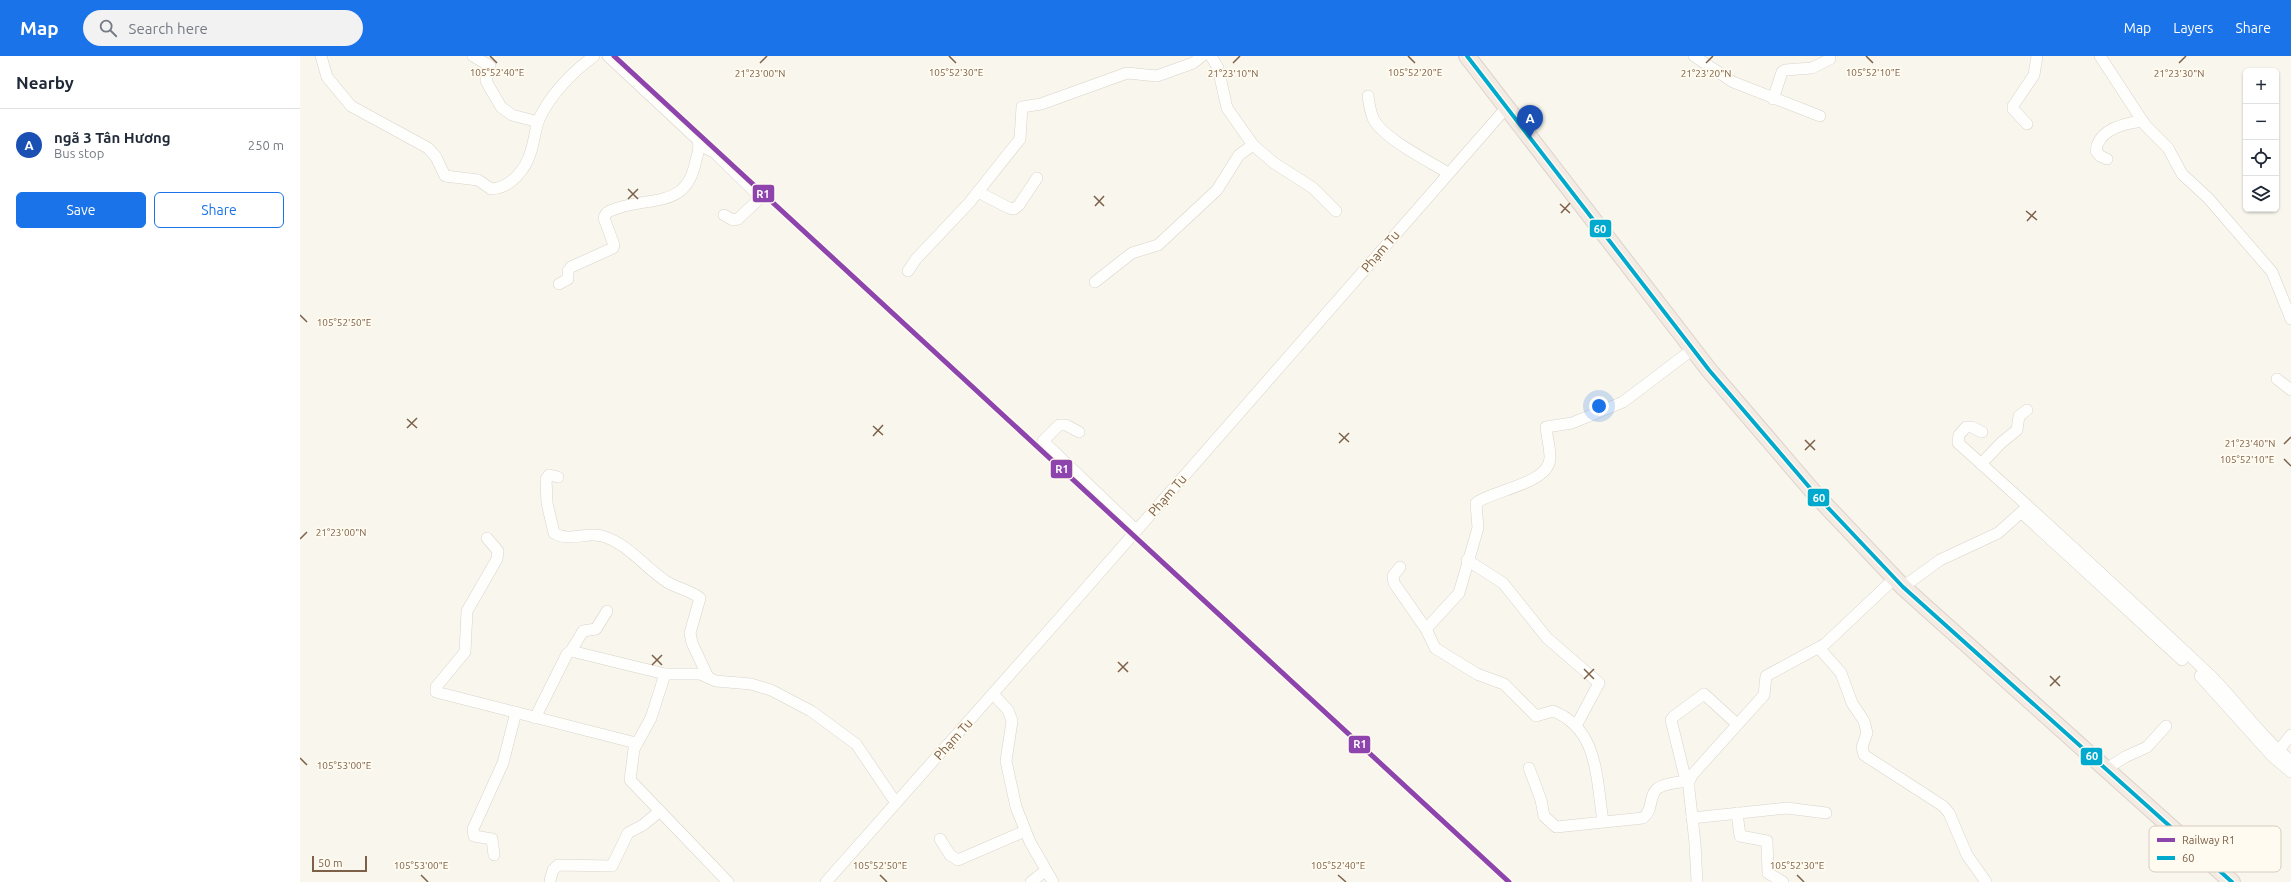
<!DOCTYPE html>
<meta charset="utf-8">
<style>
body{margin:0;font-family:Ubuntu,sans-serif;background:#f2f2f3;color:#1f2937}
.controls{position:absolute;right:12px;top:12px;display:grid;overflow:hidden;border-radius:6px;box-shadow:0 1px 3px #0004}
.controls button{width:36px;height:36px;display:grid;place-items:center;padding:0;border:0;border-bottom:1px solid #e0e1e3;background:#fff;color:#1f2937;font:20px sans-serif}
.scale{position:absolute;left:12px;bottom:10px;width:55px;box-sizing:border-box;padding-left:4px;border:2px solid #7c6048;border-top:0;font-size:11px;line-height:14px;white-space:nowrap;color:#7c6048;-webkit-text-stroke:3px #fffbf0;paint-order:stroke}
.you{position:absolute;left:1299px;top:350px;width:14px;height:14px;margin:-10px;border:3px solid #fff;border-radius:50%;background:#1a73e8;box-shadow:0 0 0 6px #1a73e833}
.badge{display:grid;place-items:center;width:26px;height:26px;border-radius:50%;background:#1a73e8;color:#fff;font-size:13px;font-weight:700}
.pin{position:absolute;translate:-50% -33px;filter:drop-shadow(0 1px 2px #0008)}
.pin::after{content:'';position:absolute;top:21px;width:14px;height:12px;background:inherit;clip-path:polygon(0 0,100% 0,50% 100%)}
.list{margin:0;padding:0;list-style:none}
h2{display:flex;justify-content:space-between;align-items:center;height:52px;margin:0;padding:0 16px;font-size:17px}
h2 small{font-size:13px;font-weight:400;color:#747a83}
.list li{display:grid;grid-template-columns:26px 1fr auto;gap:12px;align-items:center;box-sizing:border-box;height:72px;padding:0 16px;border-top:1px solid #e0e1e3}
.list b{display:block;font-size:15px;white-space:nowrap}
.list p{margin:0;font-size:13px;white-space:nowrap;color:#747a83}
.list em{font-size:13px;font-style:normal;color:#747a83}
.actions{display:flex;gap:8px;padding:12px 16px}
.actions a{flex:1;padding:9px 0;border:1px solid #1a73e8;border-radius:6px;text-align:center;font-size:14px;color:#1a73e8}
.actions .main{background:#1a73e8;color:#fff}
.icon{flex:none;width:22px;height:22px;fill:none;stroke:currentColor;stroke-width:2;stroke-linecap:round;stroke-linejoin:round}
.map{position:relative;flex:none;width:1991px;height:826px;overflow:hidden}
header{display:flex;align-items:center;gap:24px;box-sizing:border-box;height:56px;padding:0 20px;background:#1a73e8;color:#fff}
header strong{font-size:19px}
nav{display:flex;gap:22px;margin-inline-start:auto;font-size:14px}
.search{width:280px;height:36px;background:#f2f2f3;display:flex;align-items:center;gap:10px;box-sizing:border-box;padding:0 14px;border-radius:22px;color:#747a83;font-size:15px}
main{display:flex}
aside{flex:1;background:#fff}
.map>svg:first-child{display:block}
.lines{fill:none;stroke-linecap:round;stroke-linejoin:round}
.minor-casing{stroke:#d9d3cb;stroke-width:12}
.highway-casing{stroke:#dbd3ca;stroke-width:18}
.minor{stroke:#fefefc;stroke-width:11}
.highway{stroke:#f3ebe4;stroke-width:16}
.bus-1-casing{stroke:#fffbf0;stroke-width:7}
.bus-1{stroke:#00a9ce;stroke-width:4}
.rail-1-casing{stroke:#fffbf0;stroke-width:8}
.rail-1{stroke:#8e44ad;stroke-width:5}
.ticks{fill:none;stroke:#7c6048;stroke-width:1.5}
.labels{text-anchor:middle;stroke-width:3.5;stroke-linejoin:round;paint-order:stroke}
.street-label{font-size:13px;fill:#7c6048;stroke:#fffbf0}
.key{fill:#fffbf0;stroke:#d8ccbe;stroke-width:1}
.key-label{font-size:11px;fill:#7c6048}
.ticks-label{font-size:10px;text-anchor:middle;fill:#7c6048;stroke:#fffbf0;stroke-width:3.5;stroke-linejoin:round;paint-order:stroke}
.line-badge{stroke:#fffbf0;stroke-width:1.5}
.badge-label{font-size:11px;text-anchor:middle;font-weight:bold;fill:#fff}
</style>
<header>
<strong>Map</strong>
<div class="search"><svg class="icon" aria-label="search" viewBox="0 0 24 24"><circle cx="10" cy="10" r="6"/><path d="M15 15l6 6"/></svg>Search here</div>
<nav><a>Map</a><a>Layers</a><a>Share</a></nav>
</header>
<main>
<aside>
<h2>Nearby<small></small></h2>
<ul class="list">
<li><span class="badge" style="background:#1a4fb4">A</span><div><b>ngã 3 Tân Hương</b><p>Bus stop</p></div><em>250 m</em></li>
</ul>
<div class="actions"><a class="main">Save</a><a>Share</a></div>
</aside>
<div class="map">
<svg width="1991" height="826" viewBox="0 0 1991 826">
<rect width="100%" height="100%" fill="#f9f6ed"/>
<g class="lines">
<defs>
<g id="minor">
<path d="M21,0L27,21L51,50L128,92L136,101L145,120L178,124L191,133C211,132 226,113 231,95C235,83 235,70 241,59C253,36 274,15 294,0"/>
<path d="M173,0L190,10L186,25L201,51L212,59L238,66"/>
<path d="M911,0L918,12L927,52L953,89L974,107L1013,132L1036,155"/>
<path d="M1394,0L1433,26L1520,60"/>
<path d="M1800,0L1845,69L1868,92L1882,118L1908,142L1972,216L1991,263"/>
<path d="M1068,40C1069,47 1070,55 1073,62C1082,82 1129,105 1148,117"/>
<path d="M1473,43L1482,16L1485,14L1512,12L1530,3"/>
<path d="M1727,68L1713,53V50L1734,19L1737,0"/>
<path d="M399,89L414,96L459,140L458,144L438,163L433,164L424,159"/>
<path d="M1807,103L1800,100L1796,95C1798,73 1826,67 1843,65"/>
<path d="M678,136L709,152L714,153L719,149L737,122"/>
<path d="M608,215L616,203L669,147L720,83L722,51L741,48L827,17L857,20L893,7L902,0"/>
<path d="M795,226L832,197L858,189L917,134L939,99L953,89"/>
<path d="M259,228L268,223V215L271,211L313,192L314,189L304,162C306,155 312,154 318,152C355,140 387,152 396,104C398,97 401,89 397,83L308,0"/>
<path d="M1977,323L1991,334"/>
<path d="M779,376L766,369H759L743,385L836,474"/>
<path d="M1682,376L1672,371H1666L1659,379L1658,387C1743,463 1827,541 1910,619C1938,647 1960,680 1991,705"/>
<path d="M1681,408L1702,386L1717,374L1719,360L1727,354"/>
<path d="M258,421L249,419L246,423L247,447L254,477C270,487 285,475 302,480C329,488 344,511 367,526C377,532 391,535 400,542L390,577L392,587L408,621"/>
<path d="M1722,457L1882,604"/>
<path d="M187,482L198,495L197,503L167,555L165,596L136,631V636L336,687"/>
<path d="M1167,504L1203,527L1247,582L1299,627L1276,670"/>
<path d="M1100,511L1093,520L1094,527L1126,573L1135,592L1177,618L1204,628L1236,660L1253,655C1299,673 1296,723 1303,765"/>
<path d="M1603,531L1640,504L1698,477L1726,452"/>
<path d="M1126,573L1159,537L1178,472L1176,447C1193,434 1249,428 1250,402C1250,392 1247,381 1246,371L1272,367L1323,346L1393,293"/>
<path d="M1519,592L1541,617L1552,647L1564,665L1567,677L1562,691L1564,699L1643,750L1649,757L1667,799L1686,826"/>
<path d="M271,595L283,575L296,573L307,555"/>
<path d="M365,618L351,662L334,693L330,724L428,826"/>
<path d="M1900,620L1973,701L1991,716"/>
<path d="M693,638L708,654L712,665L706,705L716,751L730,786L753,826"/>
<path d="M235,662L267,598L271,595L365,618H400L416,625L451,628L471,634L511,655L556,688L596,747"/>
<path d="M1979,694L1991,679"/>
<path d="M1229,712L1241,744L1244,760L1256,771L1343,762C1354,754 1348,739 1358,732C1366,727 1380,726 1389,725"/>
<path d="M1806,713L1825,701L1847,691L1866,670"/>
<path d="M1386,725L1371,664L1373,661L1404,638L1437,668"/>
<path d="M1437,757L1440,780L1467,785L1468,817L1483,826"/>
<path d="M1392,762L1487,752L1526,757"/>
<path d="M640,783L650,799L658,804L725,775"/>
<path d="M194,799L192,783L174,780L173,773L203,707L216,656"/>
<path d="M250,824L253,814L258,809L312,810L328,777L343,769L360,755"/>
<path d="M526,826L759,563L1207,51"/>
<path d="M731,826L745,815"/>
<path d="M1397,826L1395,787L1389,733V725L1393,718L1464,639L1466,620L1525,588L1595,522"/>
</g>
<path id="highway" d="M1167,0L1409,314L1516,439L1603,531L1932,826"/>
</defs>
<!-- minor casing -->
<use href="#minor" class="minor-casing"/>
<!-- highway casing -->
<use href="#highway" class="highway-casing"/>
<!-- minor -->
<use href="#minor" class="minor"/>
<!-- highway -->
<use href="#highway" class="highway"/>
<defs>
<path id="bus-1" d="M1167,0L1409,314L1516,439L1603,531L1932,826"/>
</defs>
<!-- bus-1 casing -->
<use href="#bus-1" class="bus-1-casing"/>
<!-- bus-1 -->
<use href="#bus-1" class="bus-1"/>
<defs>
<path id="rail-1" d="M314,0L1209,826"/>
</defs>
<!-- rail-1 casing -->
<use href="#rail-1" class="rail-1-casing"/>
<!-- rail-1 -->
<use href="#rail-1" class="rail-1"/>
</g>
<!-- ticks -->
<path class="ticks" d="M190,0L197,7M649,0L656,7M1108,0L1115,7M1566,0L1573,7M460,7L467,0M933,7L940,0M1406,7L1413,0M1879,7L1886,0M328,133L338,143M794,140L804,150M328,143L338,133M1260,148L1270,157M795,150L804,140M1726,155L1737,164M1261,157L1270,147M1727,165L1736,155M0,259L7,266M107,363L117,372M573,370L583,379M107,372L117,362M1039,377L1049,386M573,380L583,369M1505,384L1515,394M1039,387L1049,377M1984,388L1991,381M1505,394L1515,384M1984,403L1991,410M0,483L7,476M352,599L362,609M818,606L828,616M352,609L362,599M1284,613L1294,623M818,616L828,606M1750,620L1760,630M1284,623L1294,613M1750,630L1760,620M0,702L7,709M121,819L128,826M580,819L587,826M1038,819L1046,826M1497,819L1504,826"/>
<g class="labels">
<!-- street labels -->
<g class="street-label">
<text transform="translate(1080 195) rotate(-49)" y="5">Phạm Tu</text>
<text transform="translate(867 439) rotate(-49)" y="5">Phạm Tu</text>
<text transform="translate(653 683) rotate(-48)" y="5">Phạm Tu</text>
</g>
</g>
<!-- legend -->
<rect x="1849" y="770" width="132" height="46" rx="6" class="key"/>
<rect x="1857" y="782" width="18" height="4" fill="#8e44ad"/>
<rect x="1857" y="800" width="18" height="4" fill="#00a9ce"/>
<g class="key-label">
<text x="1882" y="788">Railway R1</text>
<text x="1882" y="806">60</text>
</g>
<g class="ticks-label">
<text x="197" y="20">105°52'40"E</text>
<text x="656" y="20">105°52'30"E</text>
<text x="1115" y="20">105°52'20"E</text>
<text x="1573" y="20">105°52'10"E</text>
<text x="460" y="21">21°23'00"N</text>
<text x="933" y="21">21°23'10"N</text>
<text x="1406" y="21">21°23'20"N</text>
<text x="1879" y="21">21°23'30"N</text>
<text x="44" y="270">105°52'50"E</text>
<text x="1950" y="391">21°23'40"N</text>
<text x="1947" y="407">105°52'10"E</text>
<text x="41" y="480">21°23'00"N</text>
<text x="44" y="713">105°53'00"E</text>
<text x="121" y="813">105°53'00"E</text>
<text x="580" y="813">105°52'50"E</text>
<text x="1038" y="813">105°52'40"E</text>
<text x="1497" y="813">105°52'30"E</text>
</g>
<g class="line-badge">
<rect x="452" y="128" width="23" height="19" rx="4" fill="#8e44ad"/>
<rect x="1289" y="163" width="23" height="19" rx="4" fill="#00a9ce"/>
<rect x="750" y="403" width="23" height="20" rx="4" fill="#8e44ad"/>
<rect x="1507" y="432" width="23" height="19" rx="4" fill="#00a9ce"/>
<rect x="1048" y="679" width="23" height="19" rx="4" fill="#8e44ad"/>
<rect x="1780" y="691" width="23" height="19" rx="4" fill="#00a9ce"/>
</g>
<g class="badge-label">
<text x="463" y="142">R1</text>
<text x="1300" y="177">60</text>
<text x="762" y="417">R1</text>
<text x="1519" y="446">60</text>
<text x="1060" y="692">R1</text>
<text x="1792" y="704">60</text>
</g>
</svg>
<div class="controls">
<button>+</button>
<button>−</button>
<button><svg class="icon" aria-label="locate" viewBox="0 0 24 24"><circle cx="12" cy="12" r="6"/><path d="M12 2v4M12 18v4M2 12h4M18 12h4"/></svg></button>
<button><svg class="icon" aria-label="layers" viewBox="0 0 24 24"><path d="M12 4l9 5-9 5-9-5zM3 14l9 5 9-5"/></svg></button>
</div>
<div class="scale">50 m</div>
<div class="you"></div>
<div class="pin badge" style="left:1230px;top:82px;background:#1a4fb4">A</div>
</div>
</main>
